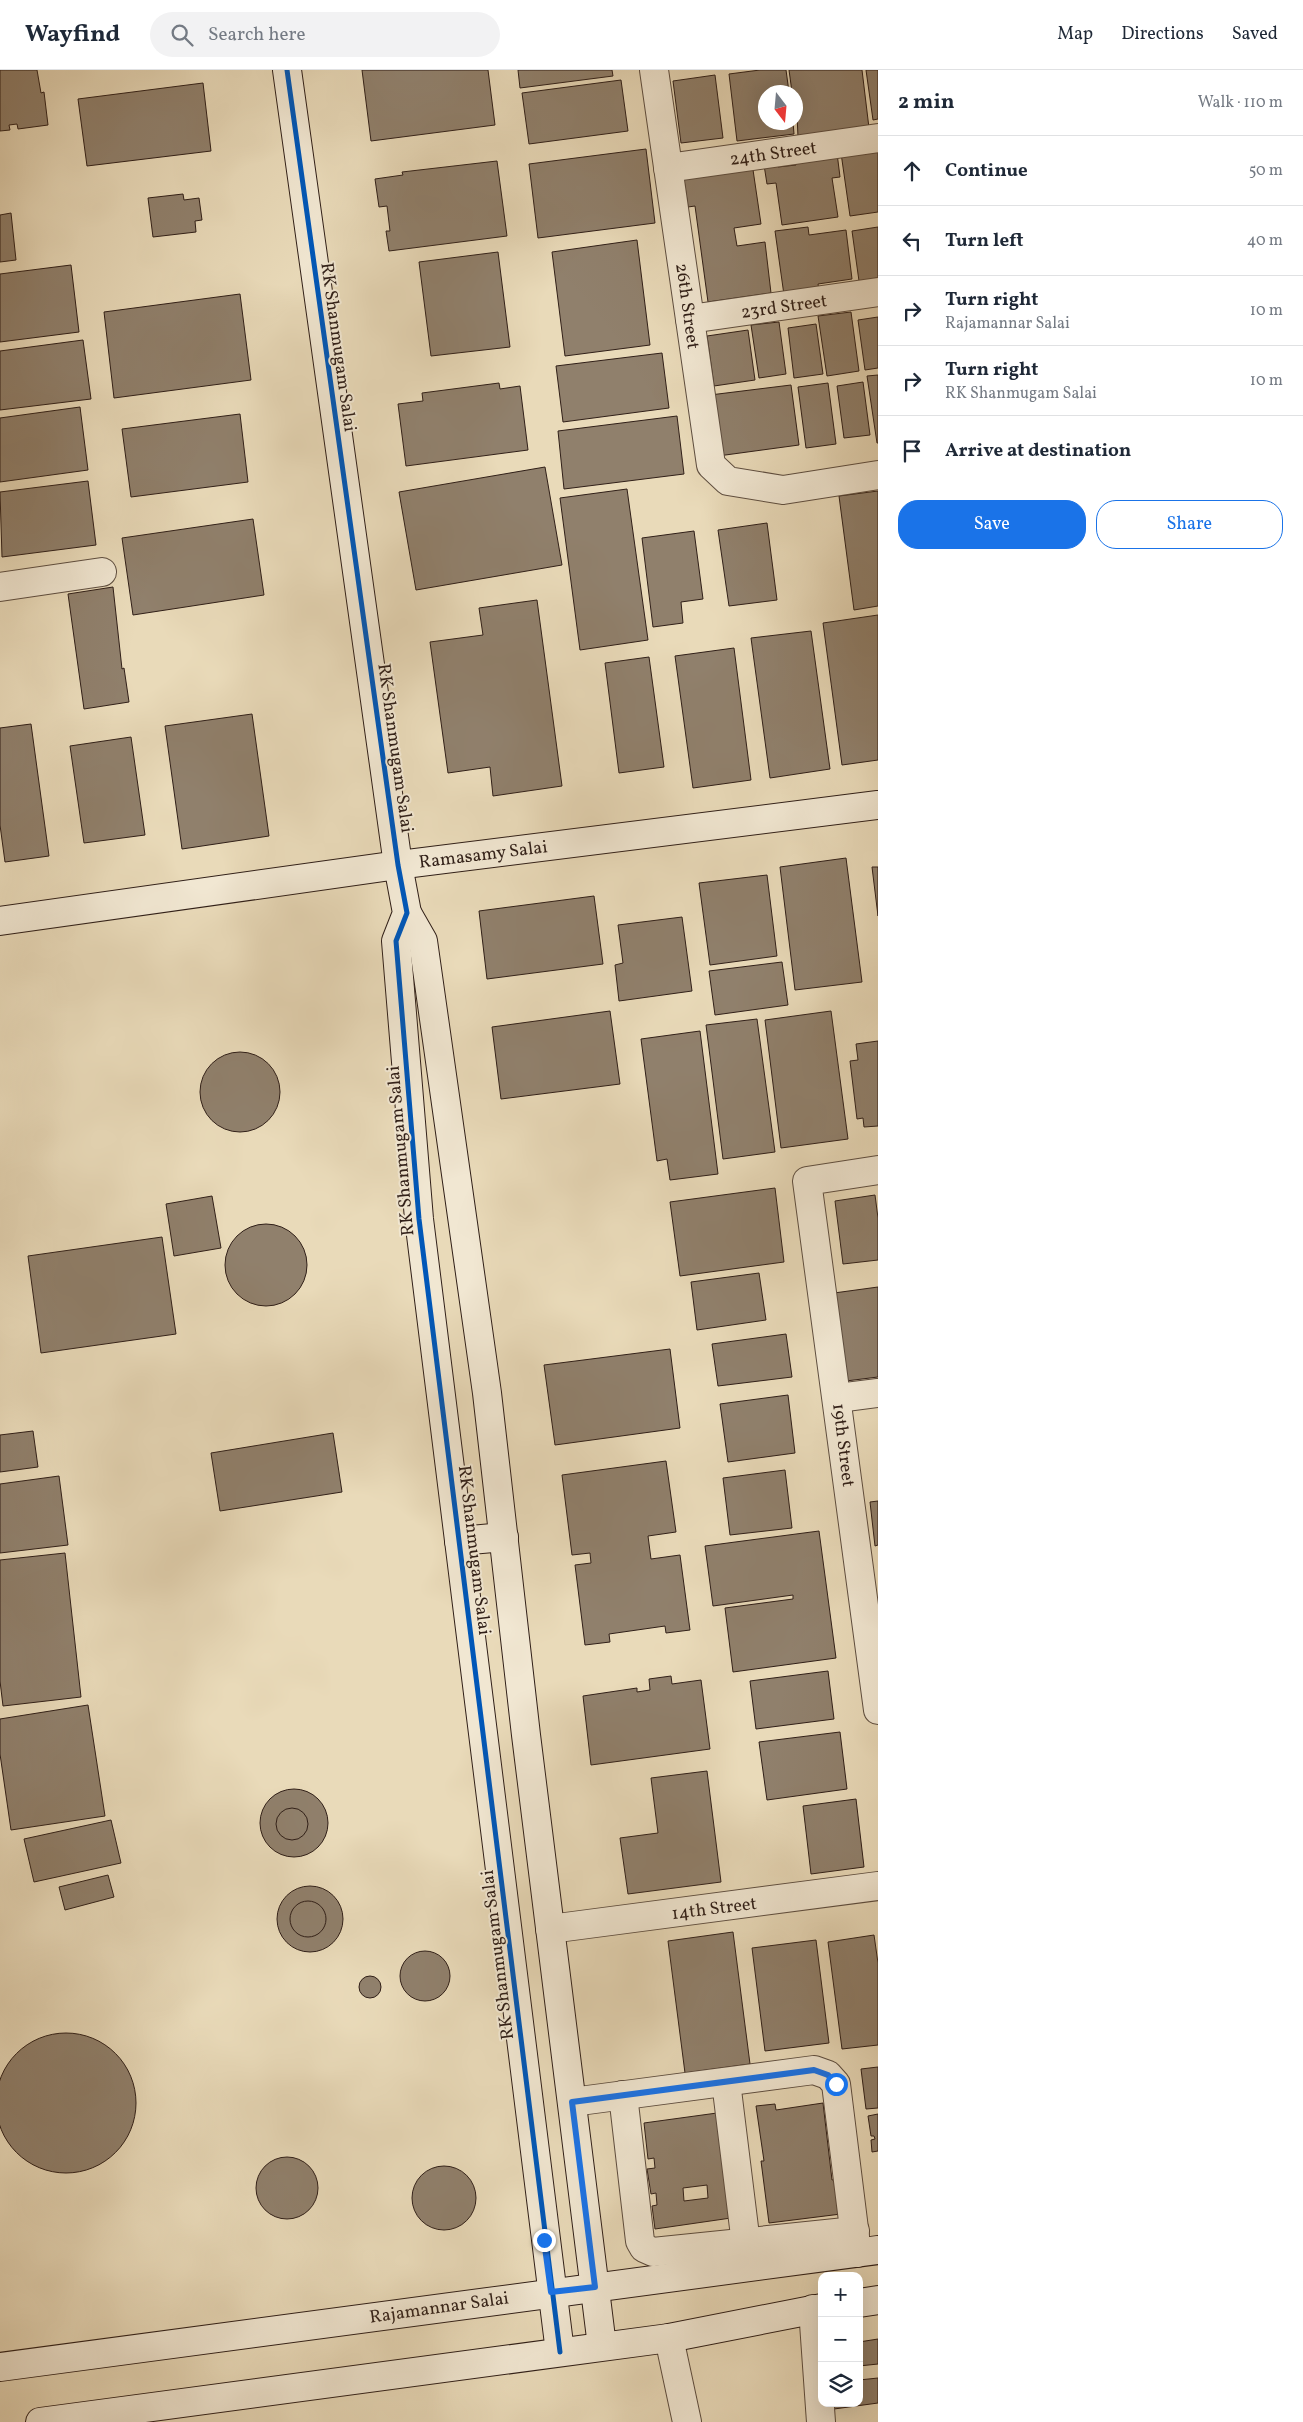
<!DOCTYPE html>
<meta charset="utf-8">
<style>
body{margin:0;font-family:Vollkorn,serif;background:#f2f2f3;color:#1f2937}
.controls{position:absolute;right:15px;bottom:15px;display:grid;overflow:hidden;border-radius:10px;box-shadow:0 5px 20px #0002}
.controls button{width:45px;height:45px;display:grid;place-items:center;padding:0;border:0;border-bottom:1px solid #e0e1e3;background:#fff;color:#1f2937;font:25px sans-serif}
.compass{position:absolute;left:758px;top:15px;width:45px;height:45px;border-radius:50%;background:#fff;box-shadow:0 5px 20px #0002;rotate:164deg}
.stop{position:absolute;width:15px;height:15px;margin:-11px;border:4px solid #1a73e8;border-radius:50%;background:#fff}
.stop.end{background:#1a73e8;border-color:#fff;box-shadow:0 1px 5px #0008}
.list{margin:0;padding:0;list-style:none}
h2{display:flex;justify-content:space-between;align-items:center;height:65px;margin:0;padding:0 20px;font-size:21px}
h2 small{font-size:16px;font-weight:400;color:#747a83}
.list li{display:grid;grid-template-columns:32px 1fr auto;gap:15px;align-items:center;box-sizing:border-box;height:70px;padding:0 20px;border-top:1px solid #e0e1e3}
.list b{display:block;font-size:19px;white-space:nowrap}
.list p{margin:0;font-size:16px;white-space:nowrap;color:#747a83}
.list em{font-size:16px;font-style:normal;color:#747a83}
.actions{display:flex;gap:10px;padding:15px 20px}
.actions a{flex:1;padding:11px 0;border:1px solid #1a73e8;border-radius:20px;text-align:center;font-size:18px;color:#1a73e8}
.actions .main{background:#1a73e8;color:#fff}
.icon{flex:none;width:28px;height:28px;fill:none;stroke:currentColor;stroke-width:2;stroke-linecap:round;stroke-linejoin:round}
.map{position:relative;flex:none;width:878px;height:2352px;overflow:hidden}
header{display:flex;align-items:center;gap:30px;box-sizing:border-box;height:70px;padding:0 25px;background:#fff;border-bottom:1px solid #e0e1e3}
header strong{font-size:24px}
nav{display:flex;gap:28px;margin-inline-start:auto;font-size:18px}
.search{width:350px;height:45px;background:#f2f2f3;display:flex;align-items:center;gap:12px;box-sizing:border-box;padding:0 18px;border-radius:28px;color:#747a83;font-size:19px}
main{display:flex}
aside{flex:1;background:#fff}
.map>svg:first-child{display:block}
.building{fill:#90806c;stroke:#301f18;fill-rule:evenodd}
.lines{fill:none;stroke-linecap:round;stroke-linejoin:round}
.street-casing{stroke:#5e4e40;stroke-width:30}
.secondary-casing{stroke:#301f18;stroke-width:30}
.street{stroke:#f1e7d2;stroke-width:28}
.secondary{stroke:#f1e7d2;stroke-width:28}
.cycleway-casing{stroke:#f1e7d2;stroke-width:8}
.cycleway{stroke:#0057b8;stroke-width:5}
.route{stroke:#1a73e8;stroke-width:6}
.labels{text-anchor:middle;stroke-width:4;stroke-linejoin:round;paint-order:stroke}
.street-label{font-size:18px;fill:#301f18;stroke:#f1e7d2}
</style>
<header>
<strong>Wayfind</strong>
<div class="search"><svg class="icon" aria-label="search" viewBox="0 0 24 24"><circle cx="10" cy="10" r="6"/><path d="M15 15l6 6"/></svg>Search here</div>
<nav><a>Map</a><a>Directions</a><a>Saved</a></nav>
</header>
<main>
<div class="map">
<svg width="878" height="2352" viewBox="0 0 878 2352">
<rect width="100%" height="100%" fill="#e9dab9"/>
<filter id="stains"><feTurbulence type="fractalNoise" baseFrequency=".004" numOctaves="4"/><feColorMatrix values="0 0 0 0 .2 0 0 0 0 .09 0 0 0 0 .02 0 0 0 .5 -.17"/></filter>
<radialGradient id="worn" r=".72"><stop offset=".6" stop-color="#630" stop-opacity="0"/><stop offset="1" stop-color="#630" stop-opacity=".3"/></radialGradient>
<!-- building -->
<g class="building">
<path d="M0,0H37L41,23L44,22L48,55L18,59L17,54L9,55L10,60L0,61Z"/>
<path d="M362,0H488L495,55L371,71Z"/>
<path d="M518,0H612L613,6L520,18Z"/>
<path d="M760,0H786L789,22H766V52H793L794,64L737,71L729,4Z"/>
<path d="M789,0H862L869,58L798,67L796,22H792Z"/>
<path d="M866,0H878V49L873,50Z"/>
<path d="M715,5L723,68L681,73L673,11Z"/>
<path d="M621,10L628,61L529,74L522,23Z"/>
<path d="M203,13L211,81L87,96L78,29Z"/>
<path d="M878,78V142L850,146L841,83Z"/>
<path d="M646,79L655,153L538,168L529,94Z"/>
<path d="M837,83L840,107L832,108L838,147L782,155L776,113L767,114L764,95L777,93L778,97L796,95L795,89Z"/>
<path d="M497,91L507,166L389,181L386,161H390L387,136L379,137L375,109L403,105L402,102Z"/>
<path d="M752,93L761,154L734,158L737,176L765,172L771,223L708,232L695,136L688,137L683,103Z"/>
<path d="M183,124L184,130L199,128L202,150L195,151L196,162L153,167L148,128Z"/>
<path d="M11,143L16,190L0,192V145Z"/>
<path d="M808,157L809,165L846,160L852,209L818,214L819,220L784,225L775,161Z"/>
<path d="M878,157V208L859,211L852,161Z"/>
<path d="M637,170L650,275L565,286L552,182Z"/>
<path d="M498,182L510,277L431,286L419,192Z"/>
<path d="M71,195L79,262L0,272V204Z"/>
<path d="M240,224L251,310L114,328L104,242Z"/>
<path d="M851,242L859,301L827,306L818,246Z"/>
<path d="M878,247V298L865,300L858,250Z"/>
<path d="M779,252L786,304L759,308L751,255Z"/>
<path d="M816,254L823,304L794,308L788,258Z"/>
<path d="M748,260L755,310L714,316L707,266Z"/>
<path d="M83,270L91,329L0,340V281Z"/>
<path d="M662,283L669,338L563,352L556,296Z"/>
<path d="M878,305V373H877L867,306Z"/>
<path d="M863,312L870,365L844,368L837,316Z"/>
<path d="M499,313L500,319L520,316L528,380L406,396L398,334L423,331L422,323Z"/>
<path d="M828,313L836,374L806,378L798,317Z"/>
<path d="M791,315L799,375L718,386L710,325Z"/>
<path d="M80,337L88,400L0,412V348Z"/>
<path d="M240,344L248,412L131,427L122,359Z"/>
<path d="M677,346L684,404L564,419L558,361Z"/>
<path d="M545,397L562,495L416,520L399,422Z"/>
<path d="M88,411L96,475L2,487L0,422Z"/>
<path d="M627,419L648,570L580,580L560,428Z"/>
<path d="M878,421V536L854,540L839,426Z"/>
<path d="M253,449L264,525L133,545L122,468Z"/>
<path d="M767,453L777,530L729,536L718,460Z"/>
<path d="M694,461L703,529L681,532L683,553L653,557L642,468Z"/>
<path d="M113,517L122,599L124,598L129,632L84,639L68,524Z"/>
<path d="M537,530L562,716L493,726L490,697L448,703L430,572L483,565L479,538Z"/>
<path d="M878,545V690L842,695L823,553Z"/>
<path d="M811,561L830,699L770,708L751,568Z"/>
<path d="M734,578L751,710L693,718L675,586Z"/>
<path d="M649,587L664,697L619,703L605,593Z"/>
<path d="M252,644L269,766L182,779L165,656Z"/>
<path d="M31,654L49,786L5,792L0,755V658Z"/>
<path d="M131,667L145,765L84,773L70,676Z"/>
<path d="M846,788L862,912L795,920L780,797Z"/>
<path d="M872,797H878V846Z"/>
<path d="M767,805L777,886L710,895L699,813Z"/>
<path d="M594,826L603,894L487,909L479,841Z"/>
<path d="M682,847L692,921L619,931L615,895L623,893L618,855Z"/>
<path d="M782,892L788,935L715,945L709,901Z"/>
<path d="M610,941L620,1014L501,1029L492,957Z"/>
<path d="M831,941L848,1069L781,1078L765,950Z"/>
<path d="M757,949L775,1082L723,1089L706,955Z"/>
<path d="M700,961L718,1104L670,1110L667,1089L657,1091L641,969Z"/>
<path d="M878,971V1056L864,1057L863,1048L857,1049L850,991L858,990L856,974Z"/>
<circle cx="240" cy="1022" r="40"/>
<path d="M775,1118L784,1192L680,1206L670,1132Z"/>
<path d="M875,1125L878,1148V1190L843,1194L835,1131Z"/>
<path d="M212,1126L221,1178L174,1186L166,1134Z"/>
<circle cx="266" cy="1195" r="41"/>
<path d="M162,1167L176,1264L41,1283L28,1186Z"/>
<path d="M759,1203L766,1250L697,1260L691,1212Z"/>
<path d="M878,1217V1307L846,1311L834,1223Z"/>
<path d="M786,1264L792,1307L718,1316L712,1274Z"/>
<path d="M670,1279L680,1358L555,1375L544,1295Z"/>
<path d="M788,1325L795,1383L728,1392L720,1334Z"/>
<path d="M33,1361L38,1397L0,1402V1365Z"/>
<path d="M333,1363L342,1422L220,1441L211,1383Z"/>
<path d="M666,1391L676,1462L648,1466L651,1489L680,1485L690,1560L666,1563L665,1556L609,1564L610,1572L585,1575L575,1495L591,1493L590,1483L572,1485L562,1405Z"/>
<path d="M785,1400L792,1458L730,1465L723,1408Z"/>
<path d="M59,1406L68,1475L0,1483V1414Z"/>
<path d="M878,1431V1475L875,1476L870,1432Z"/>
<path d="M819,1461L836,1588L733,1602L725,1538L793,1529V1525L713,1536L705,1476Z"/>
<path d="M65,1483L81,1627L3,1636L0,1611V1490Z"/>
<path d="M828,1601L834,1649L756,1659L750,1611Z"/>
<path d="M671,1606L672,1614L701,1610L710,1679L591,1695L583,1626L637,1618V1622L650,1620L649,1609Z"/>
<path d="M88,1635L105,1746L11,1760L0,1684V1649Z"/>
<path d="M840,1662L847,1719L767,1730L759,1672Z"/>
<path d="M707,1701L721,1812L628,1824L620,1768L658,1763L651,1708Z"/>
<circle cx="294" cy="1753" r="34"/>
<path d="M856,1729L864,1797L811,1804L803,1736Z"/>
<circle cx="292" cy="1754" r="16"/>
<path d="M111,1750L121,1793L34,1812L24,1769Z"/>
<path d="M108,1805L114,1827L65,1840L59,1817Z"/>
<circle cx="310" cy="1849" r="33"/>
<circle cx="308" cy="1849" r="18"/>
<path d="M733,1862L750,1994L685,2003L668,1871Z"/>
<path d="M874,1865L878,1893V1975L842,1979L828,1872Z"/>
<path d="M816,1870L829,1973L765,1981L752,1878Z"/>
<circle cx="425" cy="1906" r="25"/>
<circle cx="370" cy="1917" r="11"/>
<circle cx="66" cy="2033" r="70"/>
<path d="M878,1997V2038L866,2039L861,1999Z"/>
<path d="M823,2033L832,2110L837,2109L841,2144L769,2153L761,2091H764L756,2036L775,2034L776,2040Z"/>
<path d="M717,2043L731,2148L655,2159L652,2136L657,2135L656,2123L651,2124L647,2099L655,2098L654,2088L648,2089L644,2053ZM707,2115L708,2128L684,2131L683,2118Z"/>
<path d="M878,2044V2081L872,2082L871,2070L875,2069L874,2066H871L868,2046Z"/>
<circle cx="287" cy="2118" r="31"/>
<circle cx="444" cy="2128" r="32"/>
<path d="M878,2269V2294L859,2296V2272Z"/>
<path d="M878,2308V2333L834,2339L833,2333H859V2310Z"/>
</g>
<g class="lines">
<defs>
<g id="street">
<path d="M654,0L711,395L728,411L783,420L878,405"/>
<path d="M668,98L878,68"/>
<path d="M690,249L878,222"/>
<path d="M0,517L102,502"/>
<path d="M878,1100L807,1111L878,1640"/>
<path d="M838,1328L878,1323"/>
<path d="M550,1859L878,1816"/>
<path d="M726,2012L748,2190"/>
<path d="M623,2025L640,2171L644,2178L653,2182L855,2161"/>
<path d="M572,2032L814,2000L828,2005L836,2014L857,2183"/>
<path d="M813,2239L821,2352"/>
<path d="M669,2268L687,2352"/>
</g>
<g id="secondary">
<path d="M287,0L398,795L407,843L396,871L419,1149L560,2282"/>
<path d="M407,843L423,871L487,1323L526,1665L602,2276"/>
<path d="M0,851L398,795L878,735"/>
<path d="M459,1471L504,1467"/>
<path d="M859,2233L878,2230"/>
<path d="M0,2297L878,2180"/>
<path d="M40,2352L669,2268L822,2238"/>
</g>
</defs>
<!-- street casing -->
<use href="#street" class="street-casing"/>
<!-- secondary casing -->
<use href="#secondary" class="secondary-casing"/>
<!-- street -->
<use href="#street" class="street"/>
<!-- secondary -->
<use href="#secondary" class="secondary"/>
<defs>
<path id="cycleway" d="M287,0L398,795L407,843L396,871L419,1149L560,2282"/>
</defs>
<!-- cycleway casing -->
<use href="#cycleway" class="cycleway-casing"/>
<!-- cycleway -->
<use href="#cycleway" class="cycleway"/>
</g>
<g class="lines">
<!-- route -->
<path class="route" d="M544,2170L551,2222L595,2217L572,2032L814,2000L828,2005L836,2014"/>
</g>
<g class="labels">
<!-- street labels -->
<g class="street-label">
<text transform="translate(773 83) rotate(-8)" y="6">24th Street</text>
<text transform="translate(688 236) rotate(82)" y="6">26th Street</text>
<text transform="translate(784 236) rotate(-8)" y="6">23rd Street</text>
<text transform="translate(339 277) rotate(82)" y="6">RK Shanmugam Salai</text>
<text transform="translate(396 678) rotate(82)" y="6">RK Shanmugam Salai</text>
<text transform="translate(483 784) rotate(-7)" y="6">Ramasamy Salai</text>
<text transform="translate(400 1081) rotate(-95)" y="6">RK Shanmugam Salai</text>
<text transform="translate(844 1375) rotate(83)" y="6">19th Street</text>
<text transform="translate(475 1480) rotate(83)" y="6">RK Shanmugam Salai</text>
<text transform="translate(714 1838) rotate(-7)" y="6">14th Street</text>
<text transform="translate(497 1885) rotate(-97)" y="6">RK Shanmugam Salai</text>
<text transform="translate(439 2237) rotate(-8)" y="6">Rajamannar Salai</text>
</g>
</g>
<rect width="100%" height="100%" filter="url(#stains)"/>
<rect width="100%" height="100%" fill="url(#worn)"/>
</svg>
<div class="controls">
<button>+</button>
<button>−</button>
<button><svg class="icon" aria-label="layers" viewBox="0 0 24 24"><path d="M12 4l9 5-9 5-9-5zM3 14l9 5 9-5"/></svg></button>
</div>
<svg class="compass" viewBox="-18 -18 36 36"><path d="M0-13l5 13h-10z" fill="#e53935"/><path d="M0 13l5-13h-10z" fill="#747a83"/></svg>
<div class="stop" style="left:836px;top:2014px"></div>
<div class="stop end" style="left:544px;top:2170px"></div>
</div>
<aside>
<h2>2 min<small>Walk · 110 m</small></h2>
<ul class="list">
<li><svg class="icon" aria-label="ahead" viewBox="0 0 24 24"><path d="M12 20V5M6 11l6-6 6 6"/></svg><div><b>Continue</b></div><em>50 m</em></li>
<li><svg class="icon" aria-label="left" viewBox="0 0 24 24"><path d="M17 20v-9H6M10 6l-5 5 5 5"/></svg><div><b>Turn left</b></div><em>40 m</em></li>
<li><svg class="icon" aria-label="right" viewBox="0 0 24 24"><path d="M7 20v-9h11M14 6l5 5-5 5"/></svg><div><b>Turn right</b><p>Rajamannar Salai</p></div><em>10 m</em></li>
<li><svg class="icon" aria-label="right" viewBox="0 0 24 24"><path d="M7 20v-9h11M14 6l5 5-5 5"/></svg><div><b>Turn right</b><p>RK Shanmugam Salai</p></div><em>10 m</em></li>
<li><svg class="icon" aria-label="arrive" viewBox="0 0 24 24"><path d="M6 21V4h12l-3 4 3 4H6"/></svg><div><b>Arrive at destination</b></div></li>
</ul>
<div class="actions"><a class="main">Save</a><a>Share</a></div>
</aside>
</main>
